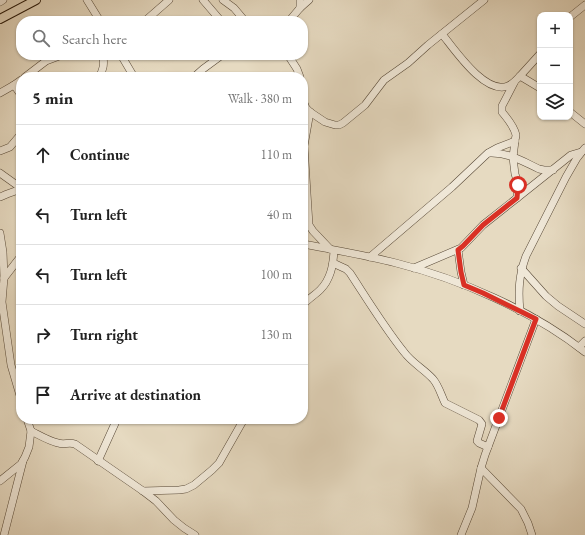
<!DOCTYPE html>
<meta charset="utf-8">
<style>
body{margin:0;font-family:"EB Garamond",serif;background:#f2f2f2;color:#222}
.controls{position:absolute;right:12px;top:12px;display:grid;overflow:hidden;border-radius:8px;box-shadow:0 1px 3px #0004}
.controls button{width:36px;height:36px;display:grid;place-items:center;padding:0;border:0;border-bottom:1px solid #e0e0e0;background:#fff;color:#222;font:20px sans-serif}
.stop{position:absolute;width:12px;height:12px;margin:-9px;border:3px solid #d93025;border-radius:50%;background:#fff}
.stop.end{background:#d93025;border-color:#fff;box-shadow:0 1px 4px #0008}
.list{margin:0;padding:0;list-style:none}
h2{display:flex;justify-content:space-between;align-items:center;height:52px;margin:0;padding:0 16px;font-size:17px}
h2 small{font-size:13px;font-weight:400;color:#767676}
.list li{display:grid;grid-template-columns:26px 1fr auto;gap:12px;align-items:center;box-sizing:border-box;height:60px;padding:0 16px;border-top:1px solid #e0e0e0}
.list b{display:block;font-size:15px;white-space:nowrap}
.list em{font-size:13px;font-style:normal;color:#767676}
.icon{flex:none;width:22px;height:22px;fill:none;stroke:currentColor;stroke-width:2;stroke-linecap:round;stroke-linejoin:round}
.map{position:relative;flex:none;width:585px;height:535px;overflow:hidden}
.search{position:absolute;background:#fff;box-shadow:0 1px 3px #0004;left:16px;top:16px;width:292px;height:44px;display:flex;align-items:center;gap:10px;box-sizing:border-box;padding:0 14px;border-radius:16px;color:#767676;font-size:15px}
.panel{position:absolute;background:#fff;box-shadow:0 1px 3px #0004;left:16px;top:72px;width:292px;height:352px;border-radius:16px}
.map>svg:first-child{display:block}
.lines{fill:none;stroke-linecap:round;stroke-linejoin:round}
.minor-casing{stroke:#574836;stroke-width:8}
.major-casing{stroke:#271708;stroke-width:10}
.minor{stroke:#efe7d7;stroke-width:7}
.major{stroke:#e6dac1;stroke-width:8}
.route{stroke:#d93025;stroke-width:5}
</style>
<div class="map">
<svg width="585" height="535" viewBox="0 0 585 535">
<rect width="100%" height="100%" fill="#e6dac1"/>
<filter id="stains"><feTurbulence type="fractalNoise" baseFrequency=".005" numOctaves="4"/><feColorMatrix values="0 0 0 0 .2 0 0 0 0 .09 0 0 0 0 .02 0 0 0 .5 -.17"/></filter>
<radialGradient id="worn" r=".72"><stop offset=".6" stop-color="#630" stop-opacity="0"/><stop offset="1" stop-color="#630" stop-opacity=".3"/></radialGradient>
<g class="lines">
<defs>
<g id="minor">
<path d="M87,0L100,21"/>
<path d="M203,0L221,21"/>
<path d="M223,0L234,8L245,21"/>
<path d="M0,2L3,0"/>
<path d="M300,8L309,0"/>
<path d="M570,17L585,5"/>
<path d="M145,21L169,0"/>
<path d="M289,21L300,8V0"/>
<path d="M442,34C455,50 485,95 508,86C513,84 517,79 520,76L540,88"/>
<path d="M121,55L134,77"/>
<path d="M288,55L297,69L300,77"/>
<path d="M520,76L540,54"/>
<path d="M25,77L46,61L62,55"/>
<path d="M99,77C104,69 104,64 103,55"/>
<path d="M194,77L203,69L222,55"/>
<path d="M514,83L502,106V112C507,118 514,126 516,135C516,137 515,139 515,141"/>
<path d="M14,85L21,95"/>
<path d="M0,93L14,85L21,80"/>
<path d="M303,97L304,103L306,108L310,112L325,122L335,125H339L343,123L365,105L384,80L408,63L428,45L484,0"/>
<path d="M310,112L304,146L309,225L313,231L330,249"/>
<path d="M570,112L585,124"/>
<path d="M0,151L10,147L21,134"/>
<path d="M489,153C508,152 522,161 539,169L544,170H553"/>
<path d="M0,173L21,188"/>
<path d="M0,197L7,194L21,189"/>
<path d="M0,233L3,252L4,278L2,302L11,365L21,399"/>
<path d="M303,244C334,250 365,255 396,263C460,279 533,311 585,352"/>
<path d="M458,250L461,272L464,285"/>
<path d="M370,257L452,187L488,153L497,148L515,141L513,157L514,166L515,174L518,183L517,198L571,155L581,152"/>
<path d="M333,263L346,269L350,273C367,299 384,327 404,352C412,363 424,369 433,379C439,386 441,395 445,403L479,420L482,424L477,441L479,443L488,447"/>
<path d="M414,268L461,248L483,225L517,198"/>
<path d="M521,268L546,296L558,306L585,324"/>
<path d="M4,278L21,256"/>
<path d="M303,305C308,299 315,295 320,290C331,279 333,265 334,251"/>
<path d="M520,311C518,290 519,275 526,256L566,177L577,158L585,148"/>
<path d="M579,347L585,341"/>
<path d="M31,431C39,435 49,441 58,443C64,445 69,442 75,444L143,491L156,501L174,520L184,528L195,535"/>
<path d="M98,461L117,419"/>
<path d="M0,481L21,464L25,457L29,447L31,431L27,419"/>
<path d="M143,491L179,490L186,489L194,485L212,470L219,463L244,419"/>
<path d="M4,535L23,461"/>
<path d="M461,535L472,508L481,468"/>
<path d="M532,535L528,523L521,509L481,468L485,455L536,319"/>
</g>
<path id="major" d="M0,19L36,0"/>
</defs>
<!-- minor casing -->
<use href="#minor" class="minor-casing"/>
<!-- major casing -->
<use href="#major" class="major-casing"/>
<!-- minor -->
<use href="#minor" class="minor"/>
<!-- major -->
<use href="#major" class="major"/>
</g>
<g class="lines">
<!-- route -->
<path class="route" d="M499,418L536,319L483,293L464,285L461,272L458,250L463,246L483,225L517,198L518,185"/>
</g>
<rect width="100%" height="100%" filter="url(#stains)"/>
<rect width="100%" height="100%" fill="url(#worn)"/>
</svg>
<div class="controls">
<button>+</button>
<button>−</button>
<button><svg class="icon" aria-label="layers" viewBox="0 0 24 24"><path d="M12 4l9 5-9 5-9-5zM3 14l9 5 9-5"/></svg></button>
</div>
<div class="stop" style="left:518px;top:185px"></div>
<div class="stop end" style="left:499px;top:418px"></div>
<div class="search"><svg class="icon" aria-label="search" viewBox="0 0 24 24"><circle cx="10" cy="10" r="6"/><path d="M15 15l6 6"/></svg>Search here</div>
<section class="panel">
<h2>5 min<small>Walk · 380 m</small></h2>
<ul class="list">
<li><svg class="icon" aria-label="ahead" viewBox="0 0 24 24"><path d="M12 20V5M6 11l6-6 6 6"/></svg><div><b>Continue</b></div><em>110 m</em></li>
<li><svg class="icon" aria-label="left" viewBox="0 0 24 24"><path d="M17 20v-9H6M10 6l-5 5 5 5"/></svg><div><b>Turn left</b></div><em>40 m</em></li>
<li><svg class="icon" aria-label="left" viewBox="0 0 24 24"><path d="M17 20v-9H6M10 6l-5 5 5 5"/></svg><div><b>Turn left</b></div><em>100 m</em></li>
<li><svg class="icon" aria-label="right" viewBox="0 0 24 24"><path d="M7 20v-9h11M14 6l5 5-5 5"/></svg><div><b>Turn right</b></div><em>130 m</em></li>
<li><svg class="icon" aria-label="arrive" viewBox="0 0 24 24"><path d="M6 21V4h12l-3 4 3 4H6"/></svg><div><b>Arrive at destination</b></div></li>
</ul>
</section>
</div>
